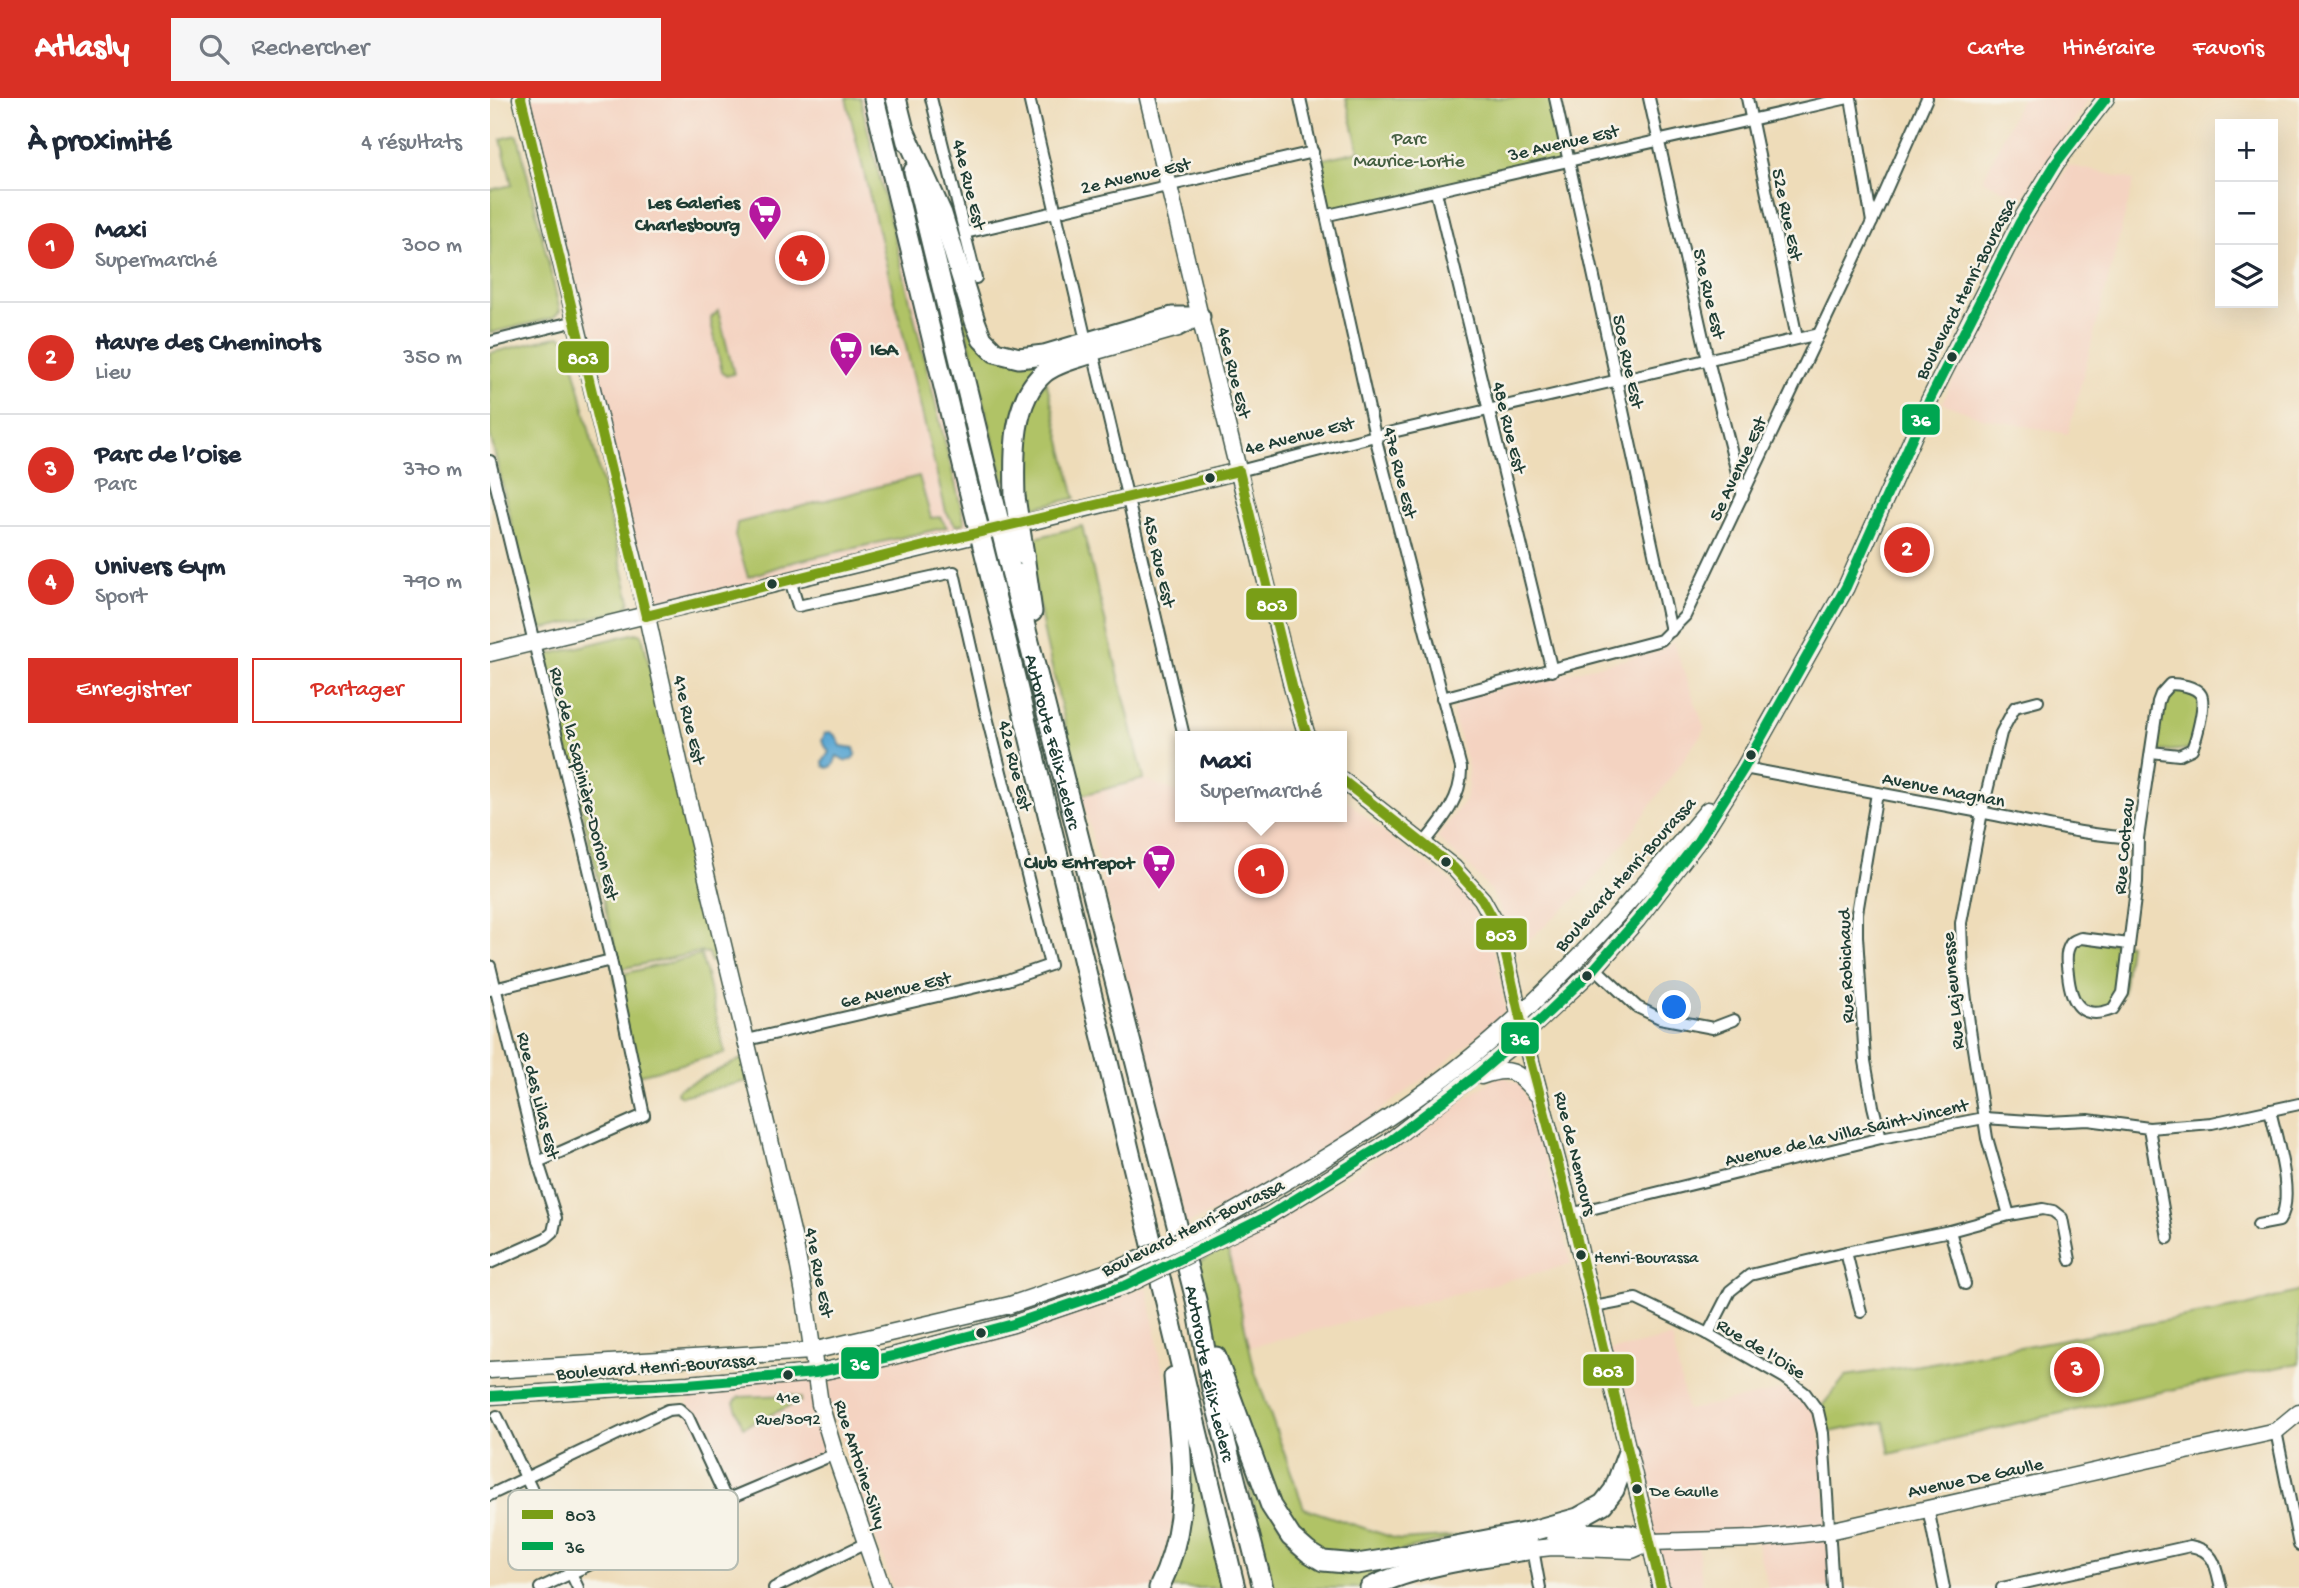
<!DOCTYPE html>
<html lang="fr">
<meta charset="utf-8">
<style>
body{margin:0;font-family:"Gochi Hand",sans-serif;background:#f6f6f7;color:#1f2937}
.controls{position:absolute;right:21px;top:21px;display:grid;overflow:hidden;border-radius:0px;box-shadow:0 7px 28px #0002}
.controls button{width:63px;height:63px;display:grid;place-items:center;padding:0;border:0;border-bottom:2px solid #e0e1e3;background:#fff;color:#1f2937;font:35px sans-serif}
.you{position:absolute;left:1185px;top:910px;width:24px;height:24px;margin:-18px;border:5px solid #fff;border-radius:50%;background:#1a73e8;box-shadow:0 0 0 10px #1a73e833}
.badge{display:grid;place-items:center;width:46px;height:46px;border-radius:50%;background:#d93025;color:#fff;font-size:23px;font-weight:700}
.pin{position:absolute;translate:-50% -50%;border:4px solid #fff;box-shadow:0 2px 7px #0006}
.popup{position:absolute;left:685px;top:633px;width:172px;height:91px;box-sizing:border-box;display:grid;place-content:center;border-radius:0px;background:#fff;filter:drop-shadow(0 2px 5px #0005);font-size:23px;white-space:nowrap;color:#747a83}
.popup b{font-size:26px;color:#1f2937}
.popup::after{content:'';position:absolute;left:50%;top:100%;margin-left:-14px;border:14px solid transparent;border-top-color:#fff}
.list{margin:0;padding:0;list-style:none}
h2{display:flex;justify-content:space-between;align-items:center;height:91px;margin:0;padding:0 28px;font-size:30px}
h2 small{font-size:23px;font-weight:400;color:#747a83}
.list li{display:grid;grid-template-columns:46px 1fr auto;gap:21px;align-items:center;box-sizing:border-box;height:112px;padding:0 28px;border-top:2px solid #e0e1e3}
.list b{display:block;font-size:26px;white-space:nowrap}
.list p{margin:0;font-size:23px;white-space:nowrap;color:#747a83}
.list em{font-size:23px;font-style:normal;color:#747a83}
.actions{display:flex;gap:14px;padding:21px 28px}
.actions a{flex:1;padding:16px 0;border:2px solid #d93025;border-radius:0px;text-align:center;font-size:24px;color:#d93025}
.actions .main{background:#d93025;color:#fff}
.icon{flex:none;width:38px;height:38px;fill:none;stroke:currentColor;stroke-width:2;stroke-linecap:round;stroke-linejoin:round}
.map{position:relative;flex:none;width:1809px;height:1490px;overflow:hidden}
header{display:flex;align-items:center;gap:42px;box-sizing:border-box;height:98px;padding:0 35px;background:#d93025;color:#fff}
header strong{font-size:33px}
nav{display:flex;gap:38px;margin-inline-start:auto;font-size:24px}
.search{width:490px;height:63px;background:#f6f6f7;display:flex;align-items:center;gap:18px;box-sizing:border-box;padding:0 24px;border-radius:0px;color:#747a83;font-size:26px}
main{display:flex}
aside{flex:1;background:#fff}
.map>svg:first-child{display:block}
.built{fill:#f4d3c1}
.green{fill:#b0c366;stroke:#68804d;stroke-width:2}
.water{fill:#5ba7d3;stroke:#3d7284;stroke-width:2}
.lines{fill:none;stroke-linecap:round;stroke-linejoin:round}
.street-casing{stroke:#3e5548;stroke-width:14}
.secondary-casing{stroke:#3e5548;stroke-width:19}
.highway-casing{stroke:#3e5548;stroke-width:23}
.street{stroke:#fff;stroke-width:10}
.secondary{stroke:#fff;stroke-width:16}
.highway{stroke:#fff;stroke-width:19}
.secondary-bridge-casing{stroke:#3e5548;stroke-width:19;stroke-linecap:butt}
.highway-bridge-casing{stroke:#3e5548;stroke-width:23;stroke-linecap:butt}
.secondary-bridge{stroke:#fff;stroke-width:16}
.highway-bridge{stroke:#fff;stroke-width:19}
.bus-1-casing{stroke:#f7f3e8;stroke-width:16}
.bus-2-casing{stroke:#f7f3e8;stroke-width:16}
.bus-1{stroke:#799e17;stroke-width:10}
.bus-2{stroke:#00a651;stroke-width:10}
.bus-dot{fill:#1f3d34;stroke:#f7f3e8;stroke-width:2.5}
.labels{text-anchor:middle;stroke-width:5;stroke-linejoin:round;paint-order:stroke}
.bus-label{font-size:17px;fill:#1f3d34;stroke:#f7f3e8;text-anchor:start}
.park-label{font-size:19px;fill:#435e40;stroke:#f7f3e8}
.street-label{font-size:19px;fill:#1f3d34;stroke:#f7f3e8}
.poi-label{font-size:19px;font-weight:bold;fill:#1f3d34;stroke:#f7f3e8;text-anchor:end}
.key{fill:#f7f3e8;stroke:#b6bcb2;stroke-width:2}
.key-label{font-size:19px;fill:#1f3d34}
.line-badge{stroke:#f7f3e8;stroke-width:2.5}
.badge-label{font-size:19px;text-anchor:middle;font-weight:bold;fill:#fff}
</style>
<header>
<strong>Atlasly</strong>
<div class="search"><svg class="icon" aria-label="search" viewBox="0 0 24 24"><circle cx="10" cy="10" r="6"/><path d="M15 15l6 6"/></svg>Rechercher</div>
<nav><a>Carte</a><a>Itinéraire</a><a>Favoris</a></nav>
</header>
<main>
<aside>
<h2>À proximité<small>4 résultats</small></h2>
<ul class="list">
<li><span class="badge">1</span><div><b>Maxi</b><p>Supermarché</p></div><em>300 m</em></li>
<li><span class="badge">2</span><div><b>Havre des Cheminots</b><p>Lieu</p></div><em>350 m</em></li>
<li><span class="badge">3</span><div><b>Parc de l’Oise</b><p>Parc</p></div><em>370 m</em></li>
<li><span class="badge">4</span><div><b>Univers Gym</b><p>Sport</p></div><em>790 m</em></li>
</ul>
<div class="actions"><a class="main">Enregistrer</a><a>Partager</a></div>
</aside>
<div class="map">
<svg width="1809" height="1490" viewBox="0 0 1809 1490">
<rect width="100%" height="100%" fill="#f7f3e8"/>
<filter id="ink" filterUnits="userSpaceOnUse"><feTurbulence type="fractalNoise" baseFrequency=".0143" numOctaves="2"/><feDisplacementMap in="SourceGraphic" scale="14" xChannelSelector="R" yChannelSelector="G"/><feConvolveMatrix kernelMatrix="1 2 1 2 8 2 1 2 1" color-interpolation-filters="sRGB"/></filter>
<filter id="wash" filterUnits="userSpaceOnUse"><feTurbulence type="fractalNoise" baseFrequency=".00686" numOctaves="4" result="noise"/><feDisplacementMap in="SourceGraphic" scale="28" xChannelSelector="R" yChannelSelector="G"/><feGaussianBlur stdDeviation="1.57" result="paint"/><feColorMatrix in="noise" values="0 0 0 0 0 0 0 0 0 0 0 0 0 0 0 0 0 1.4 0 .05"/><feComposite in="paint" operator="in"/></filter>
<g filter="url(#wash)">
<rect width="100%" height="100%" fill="#eedcb9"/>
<!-- built -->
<g class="built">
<path d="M31,0H374L479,392V437L156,518Z"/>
<path d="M1531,0H1600L1531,100L1493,82Z"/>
<path d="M1578,67L1644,82L1578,336L1492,320L1452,305L1507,191Z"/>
<path d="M1183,544L1215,631L1139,738L1095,792L1029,851L1001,793L980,769L947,740L975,701L978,688V669L963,617L966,608L973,600L1170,553Z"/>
<path d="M654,681L690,695V719H852V698L899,739L959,782L975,798L997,833L1006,859L1016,913L955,965L866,1030L763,1095L696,1127L592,697Z"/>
<path d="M1013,978L1031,987L1050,1038L1081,1166L760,1249L737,1149L821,1103L1006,980Z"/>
<path d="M657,1189L686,1342L690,1399L664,1490H403L338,1302L341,1279Z"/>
<path d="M1182,1239L1197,1312L1292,1292L1315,1295L1328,1313L1343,1490H1278L1266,1442L1207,1443L1213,1490H1171L1114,1254Z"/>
<path d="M325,1275L345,1356L237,1403L198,1319V1286Z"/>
</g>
<!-- green -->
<g class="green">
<path d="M356,0H370L475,425L466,428L456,414Z"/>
<path d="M856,0H1065L1078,63L838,117L825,63L869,53Z"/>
<path d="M26,37L28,38L70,213L63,220L0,235V92L22,87L11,41Z"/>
<path d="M468,199L485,238L545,263L552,269L519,381L513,382Z"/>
<path d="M228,213L244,276L236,278L232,274L221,224V220Z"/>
<path d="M70,238L78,243L140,503L138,508L134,512L53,531L45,523L0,336V255Z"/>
<path d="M556,282L585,400L533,412L535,317Z"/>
<path d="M429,378L441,420L450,419L457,429L299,465L258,479L245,438L247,425Z"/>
<path d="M592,428L654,681L592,697L555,540L537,442Z"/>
<path d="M146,535L152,537L230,866L225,863L221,864L218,855L210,854L130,871L55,560L56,557Z"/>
<path d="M1680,586L1712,598L1702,651L1661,654L1668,604Z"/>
<path d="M1584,842L1639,846L1633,895L1616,914L1587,907L1579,848Z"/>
<path d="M211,857L235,955L145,978L124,878Z"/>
<path d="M256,959L258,983L191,998L187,995L188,991Z"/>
<path d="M737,1149L765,1274L814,1410L910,1442L973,1438L873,1462L821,1452L792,1421L734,1273L706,1166Z"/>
<path d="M1809,1193V1265L1557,1318L1400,1356L1394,1324L1333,1335L1328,1313L1356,1278L1436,1266L1756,1208Z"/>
<path d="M301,1297L311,1300V1303L253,1329L244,1305L249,1299Z"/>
<path d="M696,1329L735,1490H676Z"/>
<path d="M750,1349L802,1448L892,1467L894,1474L869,1490H783Z"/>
</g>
<!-- water -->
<path class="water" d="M335,635L340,634L346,638L351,648L364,650L366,657L363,661L356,663L347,658L343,668L338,670L334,668L333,664L339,654L332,643Z"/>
</g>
<g filter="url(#ink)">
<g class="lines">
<defs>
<g id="street">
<path d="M441,0L486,180"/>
<path d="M539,0L594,234"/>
<path d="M810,0L885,338L971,670C972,700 952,723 934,745"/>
<path d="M1065,0L1181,533"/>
<path d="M1159,0L1218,262L1253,398"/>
<path d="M1257,0L1307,240"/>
<path d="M1361,0L1382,124"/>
<path d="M946,94L1062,573"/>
<path d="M838,117L1358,0"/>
<path d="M475,135L823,54"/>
<path d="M0,244L86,223"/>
<path d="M603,254L694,638"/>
<path d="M0,363L121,862L154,1017L48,1064"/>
<path d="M749,373L885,338L1329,236"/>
<path d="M952,600L1171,542L1195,518L1382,124L1437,0"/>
<path d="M1254,670C1333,685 1412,699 1490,714C1543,724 1594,738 1648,740"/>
<path d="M1387,695L1367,815V838L1375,963L1383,1008L1391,1040"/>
<path d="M1639,846L1591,840C1586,842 1581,843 1579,849C1575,857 1577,868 1578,876C1581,906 1592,923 1623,911L1633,895L1647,784L1648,740L1668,604L1671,596L1680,586C1688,586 1706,588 1711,597C1716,606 1706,642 1702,651L1689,657L1661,654"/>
<path d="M0,868L48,1064L66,1120L63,1134L56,1140L0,1165"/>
<path d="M1105,870L1147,909L1170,920L1223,930L1244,922"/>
<path d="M0,892L121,862"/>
<path d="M257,942L517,882L560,867L496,615L464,474L308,508L300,482"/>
<path d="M1659,1030L1678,1140"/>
<path d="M1080,1116L1391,1040L1494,1020L1557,1024L1598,1022L1659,1030L1722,1025L1809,1006"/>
<path d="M1519,1117L1497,1040L1479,925L1473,879L1471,825L1492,714L1511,635L1525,609L1548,603"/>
<path d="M1768,1127L1789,1123C1806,1100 1786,1040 1780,1012"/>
<path d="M1460,1133L1475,1186"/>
<path d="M1356,1154L1371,1214"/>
<path d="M1104,1209L1146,1201L1218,1236L1295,1280L1315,1295L1328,1313L1333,1335L1343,1490"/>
<path d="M1218,1236L1240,1193L1260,1177L1356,1154L1460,1133L1519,1117L1553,1111L1563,1113L1572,1120L1580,1162"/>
<path d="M7,1318L88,1490"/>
<path d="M1786,1333L1809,1447"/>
<path d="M0,1397L178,1312L189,1311L198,1319L237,1403"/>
<path d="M1438,1410L1454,1490"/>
<path d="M1043,1451L1050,1490"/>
<path d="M50,1490L245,1398L345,1356"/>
<path d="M284,1490L376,1445"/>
<path d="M1512,1490L1700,1448C1725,1452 1726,1469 1731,1490"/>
</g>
<g id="secondary">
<path d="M31,0L150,487L190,668L304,1142L315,1201L330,1306L345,1356L392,1490"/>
<path d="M658,0L710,219L803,592L817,638"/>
<path d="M603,254L688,230L709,219"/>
<path d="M0,555L749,373"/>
<path d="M852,682L964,770L992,801L1011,835L1034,937L1075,1092L1171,1490"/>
<path d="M991,978C1022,967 1027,974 1048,997"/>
<path d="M715,1130C801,1081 888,1031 966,971C1062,897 1140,804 1218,712"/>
<path d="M719,1146L778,1118L900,1043L1024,946L1105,870L1147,822L1208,743L1254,670L1356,489L1439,303L1530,124L1566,65L1616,0"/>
<path d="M0,1272L322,1253L520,1207L635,1168"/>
<path d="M0,1298L198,1286L325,1275L403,1258L523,1226L637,1187"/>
<path d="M1043,1451L1062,1449L1142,1452L1160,1444L1266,1441L1339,1433L1786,1333L1809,1314"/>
</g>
<g id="highway">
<path d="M384,0L479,392"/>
<path d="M406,0L417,44"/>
<path d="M414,32L452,116L485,223L492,241L505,254L529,260L554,257L682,219H710"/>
<path d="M424,73L502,395"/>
<path d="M525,399C524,361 521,303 554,275C566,265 585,261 599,256"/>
<path d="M534,457L542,514"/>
<path id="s1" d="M520,469L706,1202L722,1291L773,1490"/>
<path d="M500,476L745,1490"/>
<path d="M726,1259L781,1408L801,1439L818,1454L833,1463L867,1466L893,1462L1038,1434L1088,1420L1113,1406L1124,1392L1138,1354"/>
<path d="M1064,1434L1140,1437L1160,1444"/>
<path d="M669,1490C704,1419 690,1354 684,1279"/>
<path d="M880,1490C925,1467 993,1459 1043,1451"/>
</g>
</defs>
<!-- street casing -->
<use href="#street" class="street-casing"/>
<!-- secondary casing -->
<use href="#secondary" class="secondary-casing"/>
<!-- highway casing -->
<use href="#highway" class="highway-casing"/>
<!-- street -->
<use href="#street" class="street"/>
<!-- secondary -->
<use href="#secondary" class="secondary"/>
<!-- highway -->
<use href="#highway" class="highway"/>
<defs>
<g id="secondary-bridge">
<path d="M635,1168L715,1130"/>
<path d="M637,1187L719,1146"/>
</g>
<g id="highway-bridge">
<path d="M479,392L500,476"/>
<path d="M502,395L520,469"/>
<path d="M525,399L534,457"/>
</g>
</defs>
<!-- secondary-bridge casing -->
<use href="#secondary-bridge" class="secondary-bridge-casing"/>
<!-- highway-bridge casing -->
<use href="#highway-bridge" class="highway-bridge-casing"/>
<!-- secondary-bridge -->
<use href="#secondary-bridge" class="secondary-bridge"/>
<!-- highway-bridge -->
<use href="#highway-bridge" class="highway-bridge"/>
<defs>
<g id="bus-1">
<path d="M31,0L156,518"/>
<path d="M749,373L803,592L817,638"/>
<path d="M156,518L470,439L749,373"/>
<path d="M852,682L964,770L992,801L1011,835L1034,937L1075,1092L1171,1490"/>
</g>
<path id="bus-2" d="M0,1298L198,1286L325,1275L403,1258L523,1226L637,1187L778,1118L900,1043L982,981L1046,926L1105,870L1147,822L1208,743L1254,670L1356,489L1439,303L1530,124L1566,65L1616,0"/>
</defs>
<!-- bus-1 casing -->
<use href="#bus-1" class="bus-1-casing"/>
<!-- bus-2 casing -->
<use href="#bus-2" class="bus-2-casing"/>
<!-- bus-1 -->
<use href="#bus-1" class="bus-1"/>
<!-- bus-2 -->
<use href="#bus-2" class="bus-2"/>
</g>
</g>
<!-- icons -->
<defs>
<symbol id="supermarket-pin" viewBox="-11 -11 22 30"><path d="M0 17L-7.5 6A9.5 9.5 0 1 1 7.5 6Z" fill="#b5179e" stroke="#f7f3e8"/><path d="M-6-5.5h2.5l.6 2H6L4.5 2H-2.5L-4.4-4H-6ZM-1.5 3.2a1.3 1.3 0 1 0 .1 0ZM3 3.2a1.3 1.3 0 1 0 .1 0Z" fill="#fff"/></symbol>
</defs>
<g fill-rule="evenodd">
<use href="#supermarket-pin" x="256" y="95" width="38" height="52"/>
<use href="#supermarket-pin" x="337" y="231" width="38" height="52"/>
<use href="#supermarket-pin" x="650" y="744" width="38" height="52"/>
</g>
<!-- markers -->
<g class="bus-dot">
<circle cx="1462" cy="259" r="6"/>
<circle cx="720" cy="380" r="6"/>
<circle cx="282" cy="486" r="6"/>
<circle cx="1261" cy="657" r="6"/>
<circle cx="956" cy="764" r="6"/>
<circle cx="1097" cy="878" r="6"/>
<circle cx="1091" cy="1157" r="6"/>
<circle cx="491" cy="1235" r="6"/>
<circle cx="298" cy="1277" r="6"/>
<circle cx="1147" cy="1391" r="6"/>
</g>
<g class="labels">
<!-- bus labels -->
<g class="bus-label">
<text x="1104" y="1164">Henri-Bourassa</text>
<text x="298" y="1304" text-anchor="middle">41e<tspan x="298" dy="22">Rue/3092</tspan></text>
<text x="1160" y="1398">De Gaulle</text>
</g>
<!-- park labels -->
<g class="park-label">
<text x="919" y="46">Parc<tspan x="919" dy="22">Maurice-Lortie</tspan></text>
</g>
<!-- street labels -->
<g class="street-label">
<text transform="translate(1073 43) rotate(-13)" y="7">3e Avenue Est</text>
<text transform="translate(645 76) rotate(-13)" y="7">2e Avenue Est</text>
<text transform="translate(481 86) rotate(76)" y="7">44e Rue Est</text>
<text transform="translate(1299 116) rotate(78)" y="7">52e Rue Est</text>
<text transform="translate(1474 190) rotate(-63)" y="7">Boulevard Henri-Bourassa</text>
<text transform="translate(1221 195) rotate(77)" y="7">51e Rue Est</text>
<text transform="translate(1140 263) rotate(78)" y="7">50e Rue Est</text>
<text transform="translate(746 274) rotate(76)" y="7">46e Rue Est</text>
<text transform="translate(1021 329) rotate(76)" y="7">48e Rue Est</text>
<text transform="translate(809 336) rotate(-14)" y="7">4e Avenue Est</text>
<text transform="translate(1246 370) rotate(-65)" y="7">5e Avenue Est</text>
<text transform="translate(912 374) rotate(76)" y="7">47e Rue Est</text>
<text transform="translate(671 463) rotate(77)" y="7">45e Rue Est</text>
<text transform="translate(201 621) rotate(77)" y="7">41e Rue Est</text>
<text dy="7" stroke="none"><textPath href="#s1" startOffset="180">Autoroute Félix-Leclerc</textPath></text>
<text transform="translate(527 667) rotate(76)" y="7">42e Rue Est</text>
<text transform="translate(96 685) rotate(76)" y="7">Rue de la Sapinière-Dorion Est</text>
<text transform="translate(1454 690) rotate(11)" y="7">Avenue Magnan</text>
<text transform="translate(1632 748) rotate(-85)" y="7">Rue Cocteau</text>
<text transform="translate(1134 775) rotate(-48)" y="7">Boulevard Henri-Bourassa</text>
<text transform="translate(1354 868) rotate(-92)" y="7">Rue Robichaud</text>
<text transform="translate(405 890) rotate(-13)" y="7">6e Avenue Est</text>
<text transform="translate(1461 893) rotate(-95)" y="7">Rue Lajeunesse</text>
<text transform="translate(50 997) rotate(76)" y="7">Rue des Lilas Est</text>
<text transform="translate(1356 1033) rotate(-13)" y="7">Avenue de la Villa-Saint-Vincent</text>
<text transform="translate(1087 1055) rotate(76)" y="7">Rue de Nemours</text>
<text transform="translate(702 1128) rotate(-26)" y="7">Boulevard Henri-Bourassa</text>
<text transform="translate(331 1174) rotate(79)" y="7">41e Rue Est</text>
<text transform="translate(1272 1249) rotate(31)" y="7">Rue de l'Oise</text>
<text transform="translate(166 1267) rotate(-4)" y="7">Boulevard Henri-Bourassa</text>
<text dy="7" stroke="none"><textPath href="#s1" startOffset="831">Autoroute Félix-Leclerc</textPath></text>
<text transform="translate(372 1366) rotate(72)" y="7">Rue Antoine-Silvy</text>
<text transform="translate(1485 1378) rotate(-12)" y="7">Avenue De Gaulle</text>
</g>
<!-- poi labels -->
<g class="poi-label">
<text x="250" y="110">Les Galeries<tspan x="250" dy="22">Charlesbourg</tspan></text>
<text x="380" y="257" text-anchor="start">IGA</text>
<text x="644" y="770">Club Entrepot</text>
</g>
</g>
<!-- legend -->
<rect x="18" y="1392" width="230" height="80" rx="10" class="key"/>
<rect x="32" y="1412" width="31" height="9" fill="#799e17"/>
<rect x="32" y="1444" width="31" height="8" fill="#00a651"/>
<g class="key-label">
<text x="75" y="1423">803</text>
<text x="75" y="1455">36</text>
</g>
<g class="line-badge">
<rect x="67" y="242" width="53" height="34" rx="7" fill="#799e17"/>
<rect x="1411" y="305" width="40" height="33" rx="7" fill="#00a651"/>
<rect x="755" y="489" width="53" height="34" rx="7" fill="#799e17"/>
<rect x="985" y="819" width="53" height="34" rx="7" fill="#799e17"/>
<rect x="1010" y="923" width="40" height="34" rx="7" fill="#00a651"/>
<rect x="350" y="1248" width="40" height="34" rx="7" fill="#00a651"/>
<rect x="1092" y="1255" width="53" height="34" rx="7" fill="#799e17"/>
</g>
<g class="badge-label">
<text x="93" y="266">803</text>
<text x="1431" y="328">36</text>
<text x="782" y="513">803</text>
<text x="1011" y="843">803</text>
<text x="1030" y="947">36</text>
<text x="370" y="1272">36</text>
<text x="1118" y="1279">803</text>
</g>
</svg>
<div class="controls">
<button>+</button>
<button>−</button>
<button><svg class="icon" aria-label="layers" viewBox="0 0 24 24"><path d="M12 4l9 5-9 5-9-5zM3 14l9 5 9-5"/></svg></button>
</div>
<div class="you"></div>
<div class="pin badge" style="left:771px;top:773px">1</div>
<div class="popup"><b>Maxi</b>Supermarché</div>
<div class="pin badge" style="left:1417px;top:452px">2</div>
<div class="pin badge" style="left:1587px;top:1272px">3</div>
<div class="pin badge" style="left:312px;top:160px">4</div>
</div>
</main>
